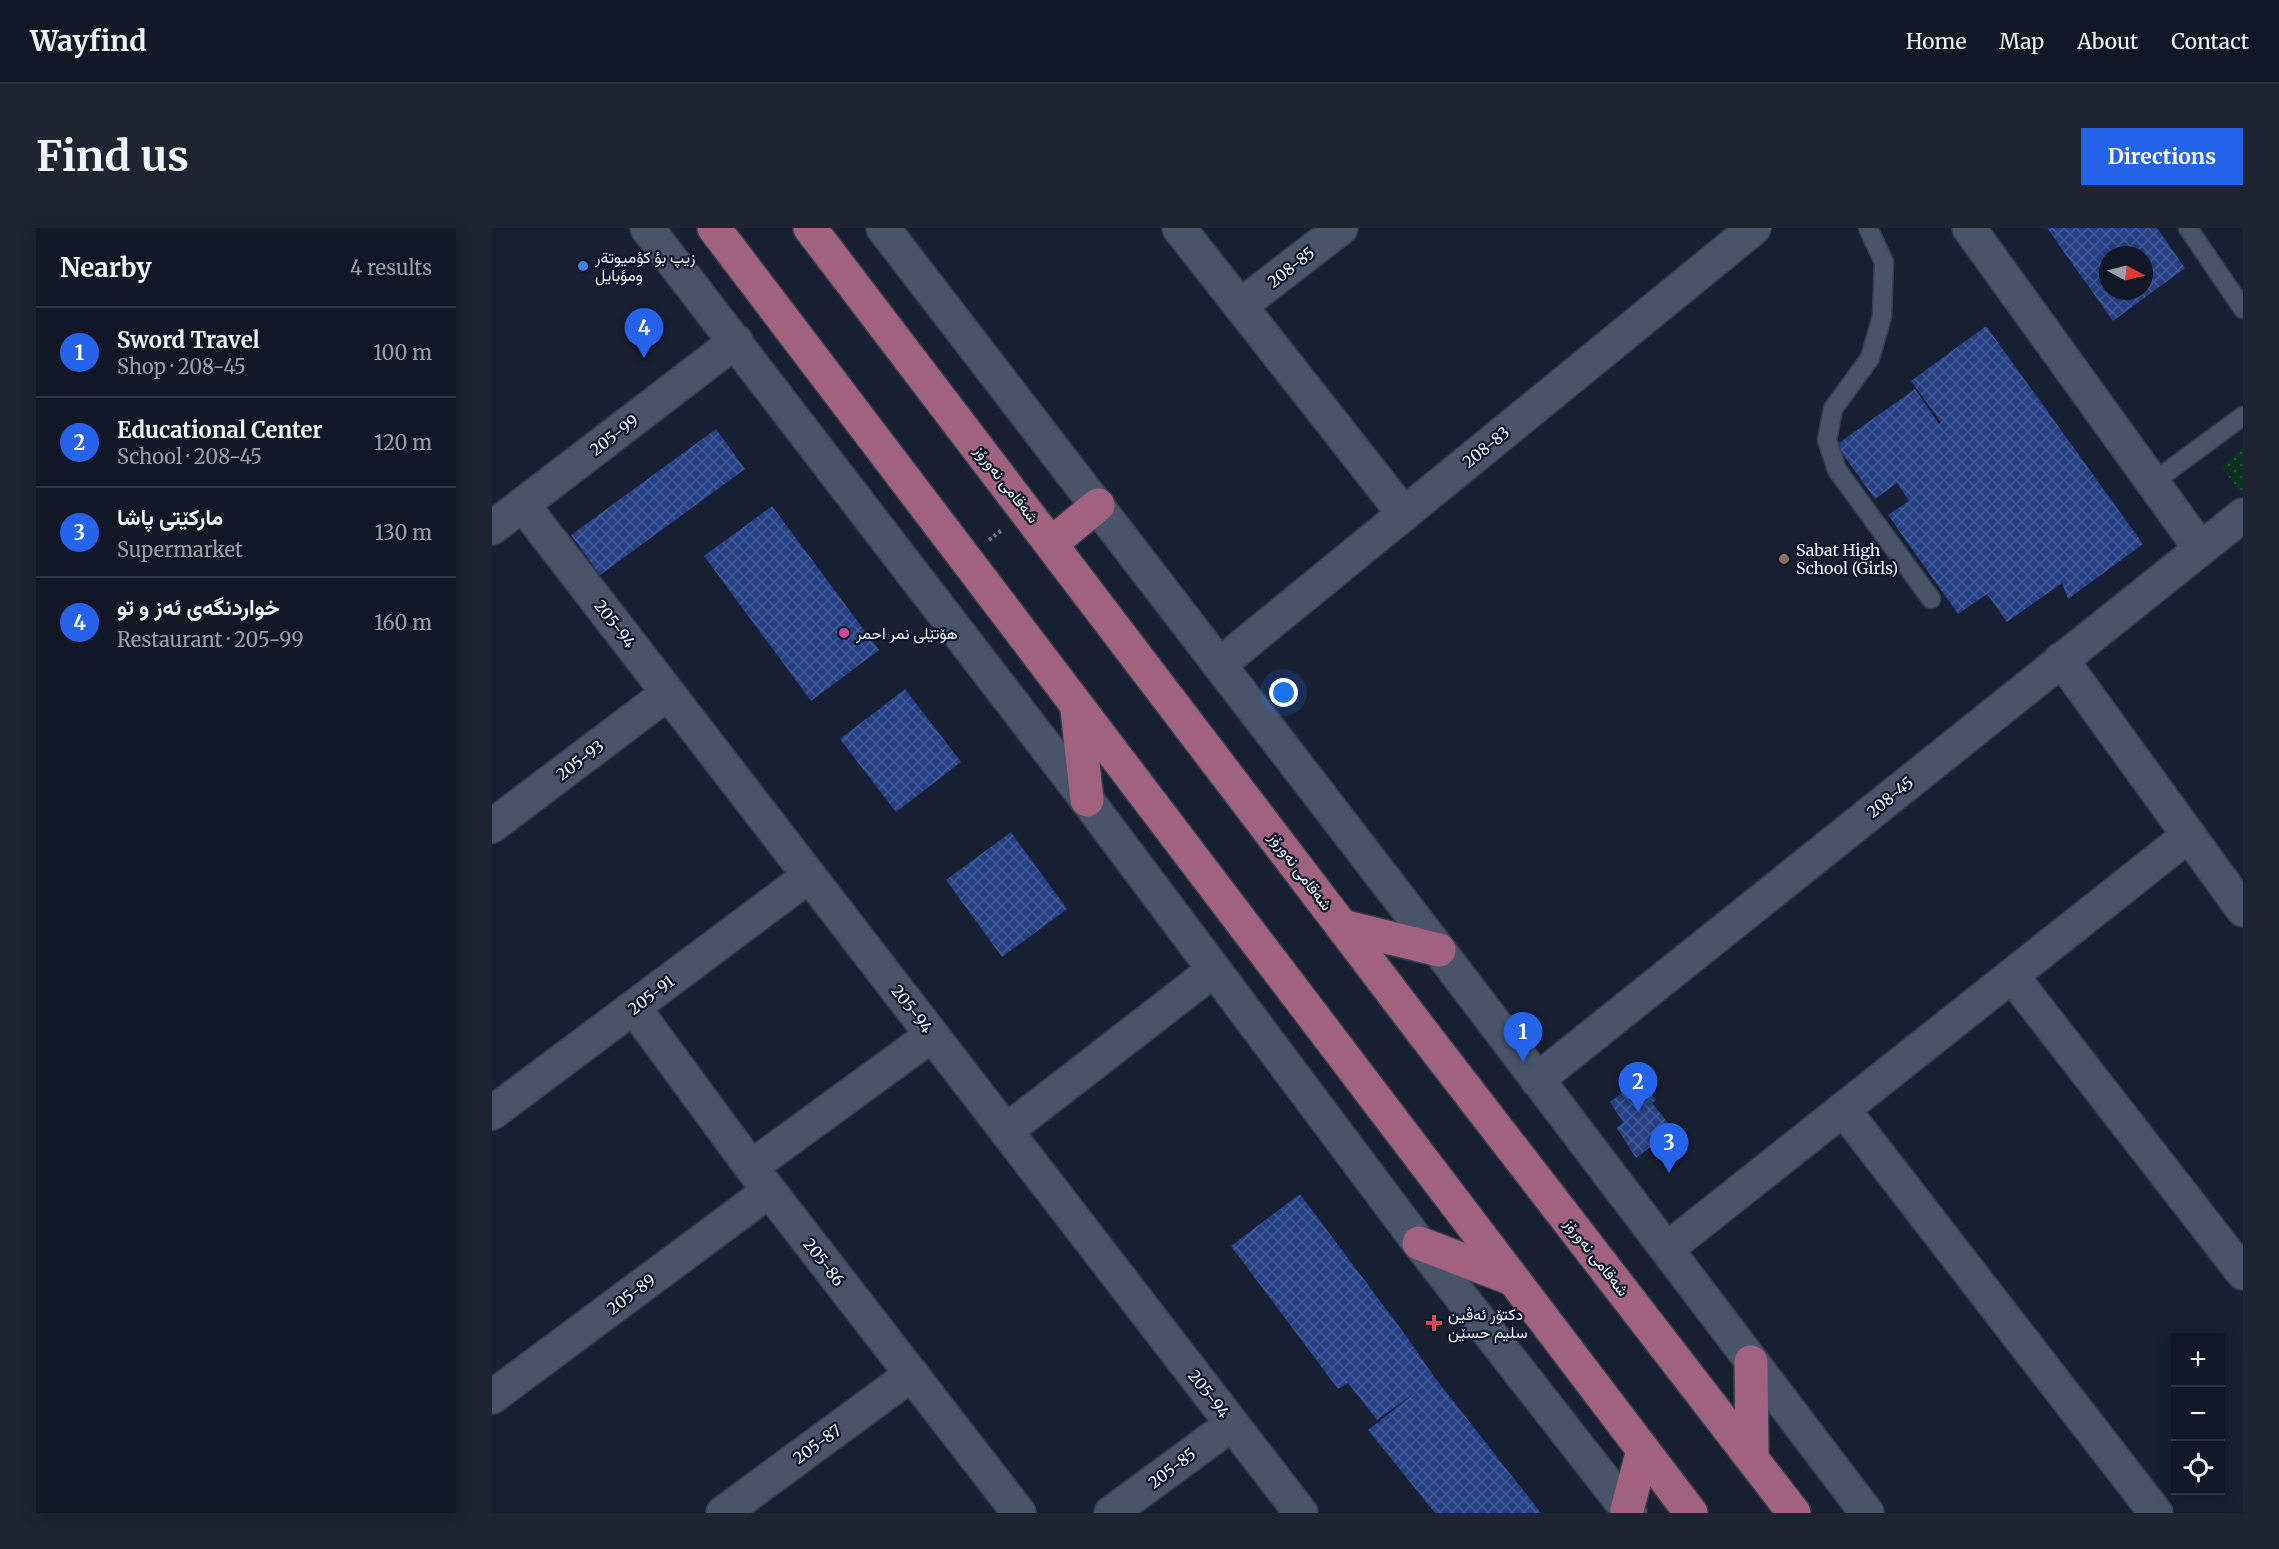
<!DOCTYPE html>
<meta charset="utf-8">
<style>
body{margin:0;font-family:Merriweather,Vazirmatn,serif;background:#1e2432;color:#f1f3f6}
.controls{position:absolute;right:18px;bottom:18px;display:grid;overflow:hidden;border-radius:0px;box-shadow:0 3px 15px #0003}
.controls button{width:54px;height:54px;display:grid;place-items:center;padding:0;border:0;border-bottom:2px solid #303643;background:#111726;color:#f1f3f6;font:30px sans-serif}
.compass{position:absolute;left:1607px;top:18px;width:54px;height:54px;border-radius:50%;background:#111726;box-shadow:0 3px 15px #0003;rotate:97deg}
.you{position:absolute;left:792px;top:465px;width:21px;height:21px;margin:-15px;border:4px solid #fff;border-radius:50%;background:#1a73e8;box-shadow:0 0 0 9px #1a73e833}
.badge{display:grid;place-items:center;width:39px;height:39px;border-radius:50%;background:#2563eb;color:#fff;font-size:20px;font-weight:700}
.pin{position:absolute;translate:-50% -50px;filter:drop-shadow(0 2px 3px #0008)}
.pin::after{content:'';position:absolute;top:32px;width:21px;height:18px;background:inherit;clip-path:polygon(0 0,100% 0,50% 100%)}
.list{margin:0;padding:0;list-style:none}
h2{display:flex;justify-content:space-between;align-items:center;height:78px;margin:0;padding:0 24px;font-size:26px}
h2 small{font-size:20px;font-weight:400;color:#9c9fa7}
.list li{display:grid;grid-template-columns:39px 1fr auto;gap:18px;align-items:center;box-sizing:border-box;height:90px;padding:0 24px;border-top:2px solid #303643}
.list b{display:block;font-size:22px;white-space:nowrap}
.list p{margin:0;font-size:20px;white-space:nowrap;color:#9c9fa7}
.list em{font-size:20px;font-style:normal;color:#9c9fa7}
.icon{flex:none;width:33px;height:33px;fill:none;stroke:currentColor;stroke-width:2;stroke-linecap:round;stroke-linejoin:round}
.map{position:relative;flex:none;width:1751px;height:1285px;overflow:hidden;border-radius:0px}
header{display:flex;align-items:center;gap:36px;box-sizing:border-box;height:84px;padding:0 30px;background:#111726;border-bottom:2px solid #303643}
header strong{font-size:28px}
nav{display:flex;gap:33px;margin-inline-start:auto;font-size:21px}
.intro{display:flex;align-items:center;justify-content:space-between;box-sizing:border-box;height:144px;padding:0 36px}
h1{margin:0;font-size:42px}
.button{padding:15px 27px;border-radius:0px;background:#2563eb;color:#fff;font-size:21px;font-weight:700}
main{display:flex;gap:36px;padding:0 36px}
aside{flex:1;background:#111726;border-radius:0px;box-shadow:0 3px 15px #0003}
.map>svg:first-child{display:block}
.grass{fill:url(#grass-dots)}
.building{fill:url(#building-cross-hatch);fill-rule:evenodd}
.lines{fill:none;stroke-linecap:round;stroke-linejoin:round}
.lane-casing{stroke:#373c4c;stroke-width:21}
.street-casing{stroke:#373c4c;stroke-width:36}
.primary-casing{stroke:#373c4c;stroke-width:36}
.path{stroke:#6e7585;stroke-width:4;stroke-dasharray:3 3;stroke-linecap:butt}
.lane{stroke:#49536a;stroke-width:18}
.street{stroke:#49536a;stroke-width:33}
.primary{stroke:#a1627f;stroke-width:33}
.shop-dot{fill:#3f7fe0;stroke:#0e1629;stroke-width:2}
.education-dot{fill:#8d6e63;stroke:#0e1629;stroke-width:2}
.hotel-dot{fill:#d1479c;stroke:#0e1629;stroke-width:2}
.health-dot{fill:#e0444e;stroke:#0e1629;stroke-width:2}
.labels{text-anchor:middle;stroke-width:4.5;stroke-linejoin:round;paint-order:stroke}
.poi-label{font-size:16px;fill:#eef3fe;stroke:#0e1629;text-anchor:start}
.street-label{font-size:16px;fill:#eef3fe;stroke:#0e1629}
</style>
<header>
<strong>Wayfind</strong>
<nav><a>Home</a><a>Map</a><a>About</a><a>Contact</a></nav>
</header>
<div class="intro"><h1>Find us</h1><a class="button">Directions</a></div>
<main>
<aside>
<h2>Nearby<small>4 results</small></h2>
<ul class="list">
<li><span class="badge">1</span><div><b>Sword Travel</b><p>Shop · 208-45</p></div><em>100 m</em></li>
<li><span class="badge">2</span><div><b>Educational Center</b><p>School · 208-45</p></div><em>120 m</em></li>
<li><span class="badge">3</span><div><b>مارکێتی پاشا</b><p>Supermarket</p></div><em>130 m</em></li>
<li><span class="badge">4</span><div><b>خواردنگەی ئەز و تو</b><p>Restaurant · 205-99</p></div><em>160 m</em></li>
</ul>
</aside>
<div class="map">
<svg width="1751" height="1285" viewBox="0 0 1751 1285">
<defs>
<pattern id="grass-dots" width="8" height="8" patternUnits="userSpaceOnUse" patternTransform="scale(1.5)"><rect width="8" height="8" fill="#0a321e"/><path d="M2 2h.1M6 6h.1" fill="none" stroke="#2e5040" stroke-width="1.8" stroke-linecap="round"/></pattern>
<pattern id="building-cross-hatch" width="8" height="8" patternUnits="userSpaceOnUse" patternTransform="scale(1.5)"><rect width="8" height="8" fill="#264086"/><path d="M0 0l8 8M0 8l8-8" fill="none" stroke="#465c98"/></pattern>
</defs>
<rect width="100%" height="100%" fill="#171f33"/>
<!-- grass -->
<path class="grass" d="M1751,220V262L1749,264L1729,239Z"/>
<!-- building -->
<g class="building">
<path d="M1555,0H1665L1693,40L1621,93ZM1616,27H1652V63H1616Z"/>
<path d="M1494,98L1651,316L1576,371L1570,355L1515,394L1495,366L1466,386L1396,287L1417,273L1405,255L1383,271L1344,217L1423,161L1447,196L1449,194L1419,153Z"/>
<path d="M224,201L253,241L108,347L79,307Z"/>
<path d="M280,278L387,422L319,473L212,328Z"/>
<path d="M413,461L469,534L404,584L348,511Z"/>
<path d="M519,604L575,681L510,729L454,652Z"/>
<path d="M1147,852L1164,872L1160,875L1181,901L1144,930L1125,900L1131,894L1118,874Z"/>
<path d="M808,966L915,1109L943,1150L1049,1285H943L876,1202L928,1161L885,1192L856,1155L846,1161L739,1018Z"/>
</g>
<g class="lines">
<defs>
<g id="lane">
<path d="M1376,0L1392,34L1390,88L1378,130L1341,181L1335,212L1345,242L1439,371"/>
<path d="M1696,0L1751,81"/>
<path d="M1660,255L1751,188"/>
</g>
<g id="street">
<path d="M155,0L595,572L927,1015L1138,1285"/>
<path d="M391,0L947,722L1375,1285"/>
<path d="M687,0L912,286"/>
<path d="M1477,0L1708,320"/>
<path d="M748,78L849,0"/>
<path d="M31,277L809,1285"/>
<path d="M0,300L244,113"/>
<path d="M1569,431L1751,682"/>
<path d="M727,437L1262,0"/>
<path d="M0,598L176,465"/>
<path d="M1520,748L1751,1045"/>
<path d="M142,780L259,939L527,1285"/>
<path d="M1045,852L1751,287"/>
<path d="M1351,881L1664,1285"/>
<path d="M0,885L317,648"/>
<path d="M514,903L722,742"/>
<path d="M259,939L440,807"/>
<path d="M1175,1021L1697,607"/>
<path d="M0,1169L277,963"/>
<path d="M231,1285L420,1146"/>
<path d="M619,1285L740,1196"/>
</g>
<g id="primary">
<path d="M222,0L1199,1285"/>
<path d="M318,0L935,810L1302,1285"/>
<path d="M560,315L606,277"/>
<path d="M585,481L595,572"/>
<path d="M850,698L947,722"/>
<path d="M927,1015L1020,1051"/>
<path d="M1259,1134L1260,1229"/>
<path d="M1135,1282L1151,1222"/>
</g>
</defs>
<!-- lane casing -->
<use href="#lane" class="lane-casing"/>
<!-- street casing -->
<use href="#street" class="street-casing"/>
<!-- primary casing -->
<use href="#primary" class="primary-casing"/>
<!-- path -->
<path class="path" d="M497,312L510,302"/>
<!-- lane -->
<use href="#lane" class="lane"/>
<!-- street -->
<use href="#street" class="street"/>
<!-- primary -->
<use href="#primary" class="primary"/>
</g>
<!-- markers -->
<circle class="shop-dot" cx="91" cy="38" r="6"/>
<circle class="education-dot" cx="1292" cy="331" r="6"/>
<circle class="hotel-dot" cx="352" cy="405" r="6"/>
<path class="health-dot" d="M939 1086h6v6h6v6h-6v6h-6v-6h-6v-6h6z"/>
<g class="labels">
<!-- poi labels -->
<g class="poi-label">
<text x="103" y="35">زيپ بؤ كؤميوتةر<tspan x="103" dy="18">ومؤبايل</tspan></text>
<text x="1304" y="328">Sabat High<tspan x="1304" dy="18">School (Girls)</tspan></text>
<text x="364" y="411">هۆتێلی نمر احمر</text>
<text x="956" y="1092">دکتۆر ئەڤین<tspan x="956" dy="18">سلیم حسێن</tspan></text>
</g>
<!-- street labels -->
<g class="street-label">
<text transform="translate(799 39) rotate(-38)" y="6">208-85</text>
<text transform="translate(122 207) rotate(-37)" y="6">205-99</text>
<text transform="translate(994 219) rotate(-39)" y="6">208-83</text>
<text transform="translate(515 256) rotate(52)" y="6">شەقامی نەورۆز</text>
<text transform="translate(123 396) rotate(52)" y="6">205-94</text>
<text transform="translate(88 532) rotate(-37)" y="6">205-93</text>
<text transform="translate(1398 569) rotate(-39)" y="6">208-45</text>
<text transform="translate(809 643) rotate(53)" y="6">شەقامی نەورۆز</text>
<text transform="translate(159 767) rotate(-37)" y="6">205-91</text>
<text transform="translate(420 781) rotate(52)" y="6">205-94</text>
<text transform="translate(1105 1029) rotate(52)" y="6">شەقامی نەورۆز</text>
<text transform="translate(332 1034) rotate(52)" y="6">205-86</text>
<text transform="translate(139 1066) rotate(-37)" y="6">205-89</text>
<text transform="translate(717 1166) rotate(52)" y="6">205-94</text>
<text transform="translate(325 1216) rotate(-36)" y="6">205-87</text>
<text transform="translate(680 1240) rotate(-37)" y="6">205-85</text>
</g>
</g>
</svg>
<div class="controls">
<button>+</button>
<button>−</button>
<button><svg class="icon" aria-label="locate" viewBox="0 0 24 24"><circle cx="12" cy="12" r="6"/><path d="M12 2v4M12 18v4M2 12h4M18 12h4"/></svg></button>
</div>
<svg class="compass" viewBox="-18 -18 36 36"><path d="M0-13l5 13h-10z" fill="#e53935"/><path d="M0 13l5-13h-10z" fill="#9c9fa7"/></svg>
<div class="you"></div>
<div class="pin badge" style="left:1031px;top:834px">1</div>
<div class="pin badge" style="left:1146px;top:884px">2</div>
<div class="pin badge" style="left:1177px;top:945px">3</div>
<div class="pin badge" style="left:152px;top:130px">4</div>
</div>
</main>
